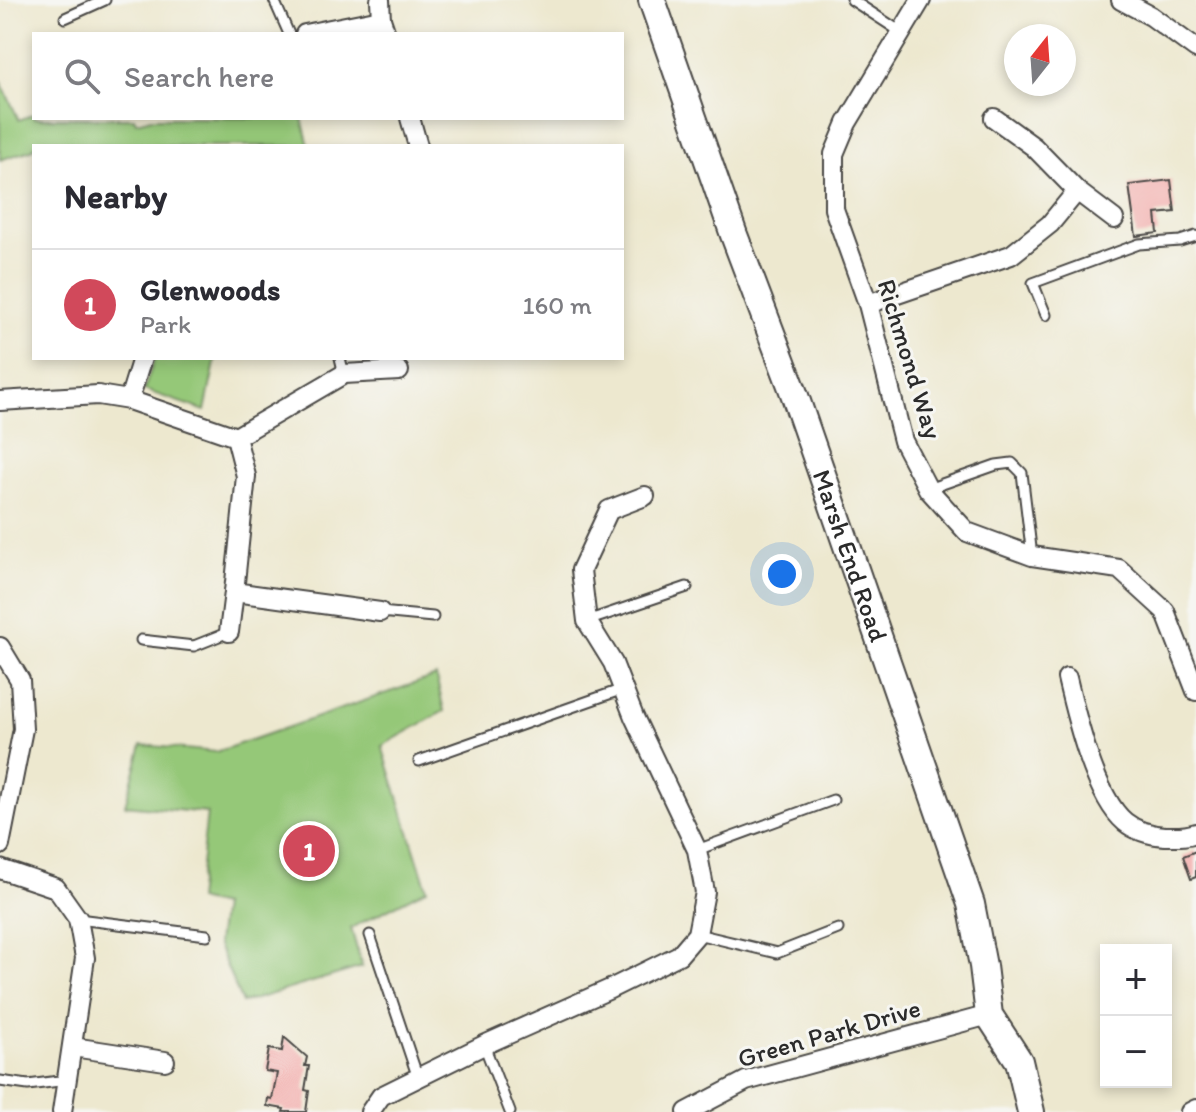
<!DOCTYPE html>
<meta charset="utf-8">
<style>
body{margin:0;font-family:Itim,sans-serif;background:#f7f7f7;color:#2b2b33}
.controls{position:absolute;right:24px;bottom:24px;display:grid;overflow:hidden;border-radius:0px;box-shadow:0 4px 12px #0003}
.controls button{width:72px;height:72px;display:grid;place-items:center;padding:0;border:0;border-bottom:2px solid #e1e1e2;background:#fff;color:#2b2b33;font:40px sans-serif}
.compass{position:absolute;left:1004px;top:24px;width:72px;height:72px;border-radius:50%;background:#fff;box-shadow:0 4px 12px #0003;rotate:17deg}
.you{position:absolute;left:782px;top:574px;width:28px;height:28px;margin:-20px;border:6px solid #fff;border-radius:50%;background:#1a73e8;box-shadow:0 0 0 12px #1a73e833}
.badge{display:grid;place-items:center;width:52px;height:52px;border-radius:50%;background:#d1495b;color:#fff;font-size:26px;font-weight:700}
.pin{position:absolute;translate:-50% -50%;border:4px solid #fff;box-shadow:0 2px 8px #0006}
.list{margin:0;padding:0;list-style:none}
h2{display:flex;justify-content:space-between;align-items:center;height:104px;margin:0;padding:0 32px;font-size:34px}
h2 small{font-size:26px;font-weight:400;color:#7c7c81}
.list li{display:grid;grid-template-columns:52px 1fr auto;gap:24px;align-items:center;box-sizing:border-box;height:112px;padding:0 32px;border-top:2px solid #e1e1e2}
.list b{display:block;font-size:30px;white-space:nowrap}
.list p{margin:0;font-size:26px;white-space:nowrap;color:#7c7c81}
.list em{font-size:26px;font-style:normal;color:#7c7c81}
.icon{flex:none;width:44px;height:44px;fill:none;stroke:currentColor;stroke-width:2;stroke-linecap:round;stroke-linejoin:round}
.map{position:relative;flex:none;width:1196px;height:1112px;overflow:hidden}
.search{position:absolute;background:#fff;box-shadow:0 4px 12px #0003;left:32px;top:32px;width:592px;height:88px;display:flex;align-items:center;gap:20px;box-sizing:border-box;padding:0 28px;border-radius:0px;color:#7c7c81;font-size:30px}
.panel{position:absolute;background:#fff;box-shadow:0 4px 12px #0003;left:32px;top:144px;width:592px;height:216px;border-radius:0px}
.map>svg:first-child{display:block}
.green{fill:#95c878;stroke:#607a52;stroke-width:2}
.building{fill:#f29e9d}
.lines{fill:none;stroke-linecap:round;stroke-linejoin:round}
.lane-casing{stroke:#484744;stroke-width:13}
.street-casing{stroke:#484744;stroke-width:22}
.secondary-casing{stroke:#484744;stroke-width:30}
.lane{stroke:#fff;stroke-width:9}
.street{stroke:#fff;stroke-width:18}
.secondary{stroke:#fff;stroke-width:26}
.labels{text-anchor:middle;stroke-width:6;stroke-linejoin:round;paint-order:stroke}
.street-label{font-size:26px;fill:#2b2b2b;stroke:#f6f6f2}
</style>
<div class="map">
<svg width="1196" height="1112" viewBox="0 0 1196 1112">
<rect width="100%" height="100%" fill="#f6f6f2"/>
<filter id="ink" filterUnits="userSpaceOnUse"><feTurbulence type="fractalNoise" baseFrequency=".0125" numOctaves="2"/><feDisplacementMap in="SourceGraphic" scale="16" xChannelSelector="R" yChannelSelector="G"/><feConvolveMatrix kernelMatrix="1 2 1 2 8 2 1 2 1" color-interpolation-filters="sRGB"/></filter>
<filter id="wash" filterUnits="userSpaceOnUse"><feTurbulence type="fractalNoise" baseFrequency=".006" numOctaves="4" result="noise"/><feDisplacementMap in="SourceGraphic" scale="32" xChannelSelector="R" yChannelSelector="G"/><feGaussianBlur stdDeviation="1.8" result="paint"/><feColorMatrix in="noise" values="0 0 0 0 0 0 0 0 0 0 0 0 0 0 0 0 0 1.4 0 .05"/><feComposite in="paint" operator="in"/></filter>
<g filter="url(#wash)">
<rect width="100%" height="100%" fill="#ede8cf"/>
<!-- green -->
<g class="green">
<path d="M0,80L19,120L34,114V118H134L136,122L151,118H302L309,146H59L57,141L43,146H34V149L0,160Z"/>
<path d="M155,358H216L205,411L144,390Z"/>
<path d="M436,676L444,711L382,746L427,889L351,928L362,967L242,1003L217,943L222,906L197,900L207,813L125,805L142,745L216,752Z"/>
</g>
<g id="blocks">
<!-- building -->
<g class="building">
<path d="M1171,180L1175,212L1156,214L1158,233L1136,236L1129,185Z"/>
<path d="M1196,851V877L1191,879L1183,856Z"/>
<path d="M284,1037L307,1057L305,1066H309L305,1090L309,1091L306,1112H283L284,1109L267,1106L268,1098L272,1099L277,1073L265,1071L269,1049L282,1051Z"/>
</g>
</g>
</g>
<g filter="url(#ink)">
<use href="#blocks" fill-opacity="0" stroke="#484744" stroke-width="2"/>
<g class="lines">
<defs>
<g id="lane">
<path d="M274,0L289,34"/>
<path d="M852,0L901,32"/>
<path d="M65,18L105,0"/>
<path d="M1046,315L1033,283L1139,244L1180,241L1196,236"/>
<path d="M340,358L344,374"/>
<path d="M928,489L996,465L1012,463L1022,473L1032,556"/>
<path d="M380,612L433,617"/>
<path d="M587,621L687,587"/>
<path d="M141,640L194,646L229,632"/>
<path d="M419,761L623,689"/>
<path d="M697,850L833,800"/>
<path d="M78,919L207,935"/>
<path d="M697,934L777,953L838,929"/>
<path d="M370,935L418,1078"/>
<path d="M484,1045L510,1112"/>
<path d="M0,1081L28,1085L67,1080"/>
</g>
<g id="street">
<path d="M380,0L381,19L386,34"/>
<path d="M921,0L847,123L834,154V209L868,304L903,441L928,489L967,532L1032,556L1119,569L1165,611L1196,691"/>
<path d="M1121,0L1151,16L1196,49"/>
<path d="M305,34L381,19"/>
<path d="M410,118L418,146"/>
<path d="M1077,191L1114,219"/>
<path d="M868,304L1011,255L1050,224L1077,191L1034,147L994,118"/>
<path d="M129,400L142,358"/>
<path d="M0,401L98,395L129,400L236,437L246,476L234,592L380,612"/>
<path d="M236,437L344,374L399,371"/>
<path d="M229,632L234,592"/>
<path d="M0,647L20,680L23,729L0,845"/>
<path d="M1067,678C1076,716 1095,797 1125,822C1136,831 1152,835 1165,836C1177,836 1185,837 1196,833"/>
<path d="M0,869L56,888L78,919L85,958L62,1112"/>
<path d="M73,1047L165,1061"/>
<path d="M370,1112L381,1096L484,1045L610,989L679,955L697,934L705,892L697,850L634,717L613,663L587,621L581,570L609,510L645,496"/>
<path d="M687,1112L746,1081L989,1015"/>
<path d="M1190,1112L1196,1109"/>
</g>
<g id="secondary">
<path id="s1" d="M652,0L734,235L795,396L971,904L983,966L989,1015L1019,1061L1031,1112"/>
</g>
</defs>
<!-- lane casing -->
<use href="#lane" class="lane-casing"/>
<!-- street casing -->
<use href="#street" class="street-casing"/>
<!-- secondary casing -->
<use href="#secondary" class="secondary-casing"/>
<!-- lane -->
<use href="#lane" class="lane"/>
<!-- street -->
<use href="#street" class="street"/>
<!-- secondary -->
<use href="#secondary" class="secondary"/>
</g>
</g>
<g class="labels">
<!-- street labels -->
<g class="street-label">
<text transform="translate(910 359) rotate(73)" y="9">Richmond Way</text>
<text dy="9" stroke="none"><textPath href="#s1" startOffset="590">Marsh End Road</textPath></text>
<text transform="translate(829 1033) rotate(-16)" y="9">Green Park Drive</text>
</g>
</g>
</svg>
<div class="controls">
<button>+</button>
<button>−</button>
</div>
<svg class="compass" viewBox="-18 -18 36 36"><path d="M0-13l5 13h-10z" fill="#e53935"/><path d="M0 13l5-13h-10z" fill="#7c7c81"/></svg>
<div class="you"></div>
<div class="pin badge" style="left:309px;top:851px">1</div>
<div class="search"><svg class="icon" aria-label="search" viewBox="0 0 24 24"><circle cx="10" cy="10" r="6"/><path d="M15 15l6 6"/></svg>Search here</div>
<section class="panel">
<h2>Nearby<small></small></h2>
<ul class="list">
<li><span class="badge">1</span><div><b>Glenwoods</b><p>Park</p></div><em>160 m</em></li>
</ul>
</section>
</div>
